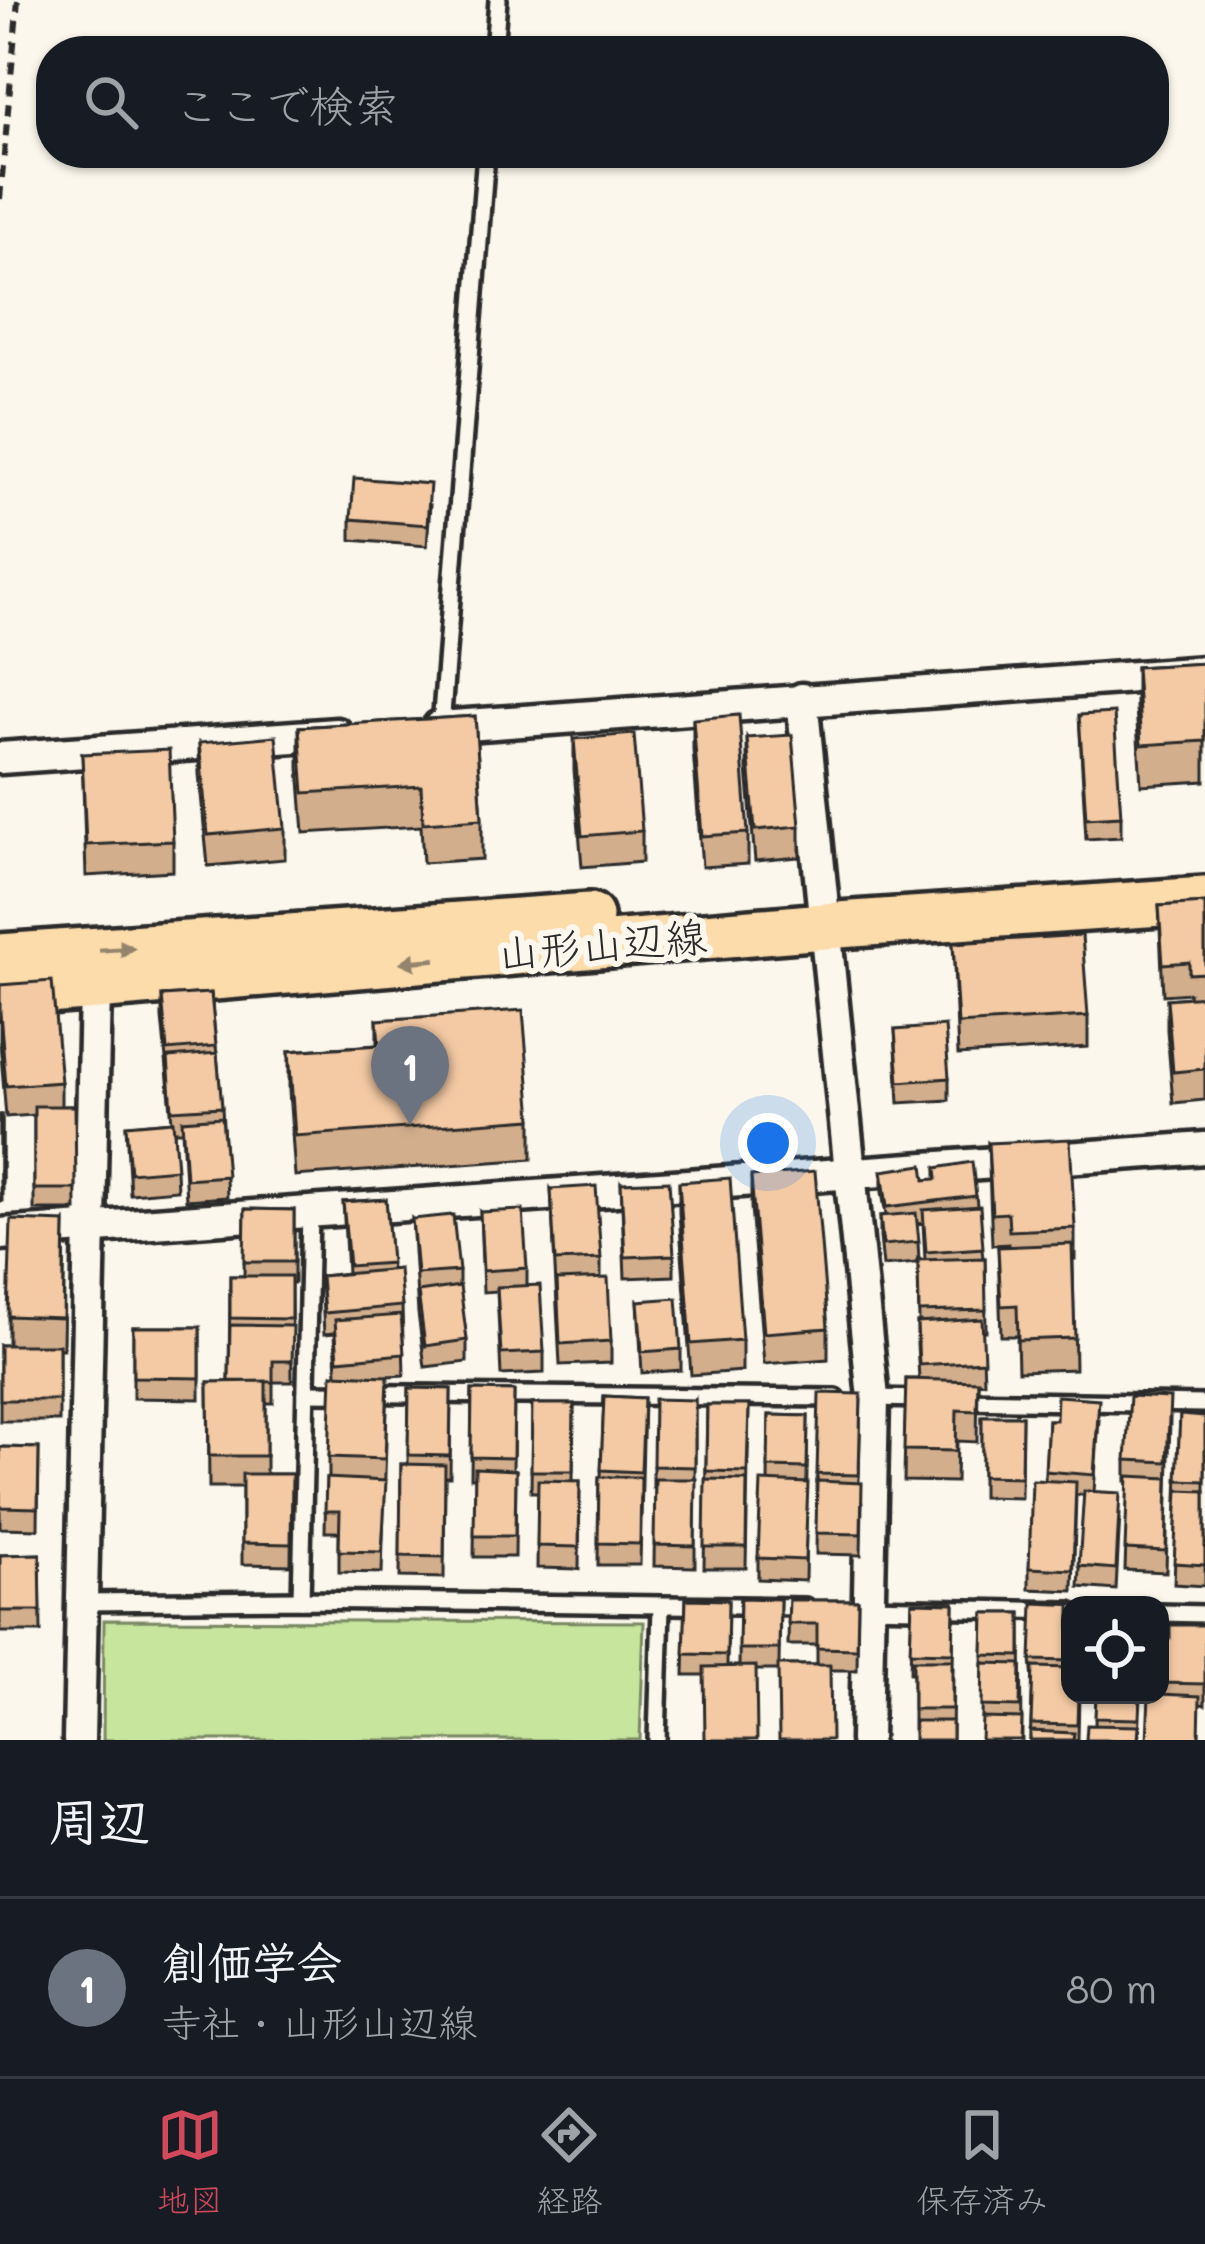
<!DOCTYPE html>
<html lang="ja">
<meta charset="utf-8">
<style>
body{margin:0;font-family:Mali,"Klee One",sans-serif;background:#242831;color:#f1f3f6}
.controls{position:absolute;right:36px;bottom:36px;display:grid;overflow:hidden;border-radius:24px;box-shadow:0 3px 9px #0004}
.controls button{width:108px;height:108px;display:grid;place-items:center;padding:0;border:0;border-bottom:3px solid #363941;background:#171b24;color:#f1f3f6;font:60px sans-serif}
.you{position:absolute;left:768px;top:1143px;width:42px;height:42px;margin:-30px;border:9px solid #fff;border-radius:50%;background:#1a73e8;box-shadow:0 0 0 18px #1a73e833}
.badge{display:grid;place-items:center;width:78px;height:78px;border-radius:50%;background:#d1495b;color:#fff;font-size:39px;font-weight:700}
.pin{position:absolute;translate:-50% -99px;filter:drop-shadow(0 3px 6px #0008)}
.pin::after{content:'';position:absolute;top:63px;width:42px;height:36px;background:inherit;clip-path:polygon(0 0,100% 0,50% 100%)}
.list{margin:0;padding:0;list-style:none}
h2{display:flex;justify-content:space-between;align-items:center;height:156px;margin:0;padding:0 48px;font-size:51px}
h2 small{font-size:39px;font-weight:400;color:#9ea1a6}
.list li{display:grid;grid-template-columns:78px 1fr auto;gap:36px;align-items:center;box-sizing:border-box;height:180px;padding:0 48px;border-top:3px solid #363941}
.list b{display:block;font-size:45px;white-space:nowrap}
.list p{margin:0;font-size:39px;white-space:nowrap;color:#9ea1a6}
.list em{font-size:39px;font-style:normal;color:#9ea1a6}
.icon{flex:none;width:66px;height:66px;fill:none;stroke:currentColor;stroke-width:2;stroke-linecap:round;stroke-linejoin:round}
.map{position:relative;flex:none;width:1205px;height:1740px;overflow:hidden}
.search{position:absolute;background:#171b24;box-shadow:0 3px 9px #0004;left:36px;right:36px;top:36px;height:132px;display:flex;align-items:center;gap:30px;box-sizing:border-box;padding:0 42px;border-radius:48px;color:#9ea1a6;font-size:45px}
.sheet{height:336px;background:#171b24}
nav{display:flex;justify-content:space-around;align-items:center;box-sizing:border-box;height:168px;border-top:3px solid #363941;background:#171b24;font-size:33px;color:#9ea1a6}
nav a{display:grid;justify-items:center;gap:6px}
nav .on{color:#d1495b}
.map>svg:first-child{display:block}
.green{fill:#c7e59d;stroke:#798864;stroke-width:3}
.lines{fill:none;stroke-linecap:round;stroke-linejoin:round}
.service-casing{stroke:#2b2b2b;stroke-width:24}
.minor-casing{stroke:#2b2b2b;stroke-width:39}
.primary-casing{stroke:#2b2b2b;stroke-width:54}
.path{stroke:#2b2b2b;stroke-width:6;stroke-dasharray:12 9;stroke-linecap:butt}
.service{stroke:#fbf7ec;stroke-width:15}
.minor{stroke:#fbf7ec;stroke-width:30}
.primary{stroke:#fddcac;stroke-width:45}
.wall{fill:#d2ae8d;stroke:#2b2b2b;stroke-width:3;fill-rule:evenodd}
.building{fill:#f4caa4;stroke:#2b2b2b;stroke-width:3}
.oneway{fill:#94846c}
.labels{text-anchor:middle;stroke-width:12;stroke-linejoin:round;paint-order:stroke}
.street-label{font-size:42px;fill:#2b2b2b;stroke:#fbf7ec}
</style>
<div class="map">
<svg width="1205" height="1740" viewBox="0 0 1205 1740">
<rect width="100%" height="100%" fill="#fbf7ec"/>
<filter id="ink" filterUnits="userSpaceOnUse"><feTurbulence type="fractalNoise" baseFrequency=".00833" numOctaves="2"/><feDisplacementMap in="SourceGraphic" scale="24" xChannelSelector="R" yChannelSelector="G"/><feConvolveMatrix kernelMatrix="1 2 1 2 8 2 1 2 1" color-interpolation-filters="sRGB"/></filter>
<g filter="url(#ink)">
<!-- green -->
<path class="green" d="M104,1620L644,1622L640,1740H103Z"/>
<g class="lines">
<defs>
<g id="service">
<path d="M494,51L498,0"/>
<path d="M441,727L486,153"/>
<path d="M306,1393L836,1398"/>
<path d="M872,1398L926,1399"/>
<path d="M962,1400L1205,1404"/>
<path d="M301,1600L310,1213"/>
<path d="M82,1602L301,1600L805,1607"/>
<path d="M865,1607L1070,1611"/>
<path d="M1160,1613L1205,1614"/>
<path d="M657,1740L661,1607"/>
</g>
<g id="minor">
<path d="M802,699L873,1398L866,1740"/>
<path d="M439,727L1205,672"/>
<path d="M0,758L337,734"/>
<path d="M0,1234L1205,1148"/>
<path d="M79,1740L95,989"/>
</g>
<g id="primary">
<path d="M0,957L590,916"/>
<path d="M0,995L824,926L1205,900"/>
</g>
</defs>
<!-- service casing -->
<use href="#service" class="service-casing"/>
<!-- minor casing -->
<use href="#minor" class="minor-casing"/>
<!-- primary casing -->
<use href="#primary" class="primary-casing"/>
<!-- path -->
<path class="path" d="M0,199L18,0"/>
<!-- service -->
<use href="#service" class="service"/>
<!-- minor -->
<use href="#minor" class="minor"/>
<!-- primary -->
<use href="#primary" class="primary"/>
</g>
<!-- wall -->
<g class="wall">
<path d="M430,505L427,546L351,540V519Z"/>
<path d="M1205,663V781L1141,785L1136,707V667Z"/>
<path d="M1079,715L1121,816V837L1086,839Z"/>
<path d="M475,716L482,819V859L423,863L421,826L304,833L299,767V727Z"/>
<path d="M693,719L748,833V864L702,867L693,750Z"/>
<path d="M747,738L800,826V857L755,861L747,769Z"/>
<path d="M574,739L642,831V862L582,867L574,770Z"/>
<path d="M199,743L285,828V859L208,866L199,774Z"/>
<path d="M82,754L173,841V871L86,876Z"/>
<path d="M1205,903V1100L1173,1103L1167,1030V999L1189,997V993L1163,995L1159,906Z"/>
<path d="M953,943L1088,1016V1047L958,1055Z"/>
<path d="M0,985L61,1082V1106H75L76,1210H34V1115L6,1117L0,1043Z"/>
<path d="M211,993L222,1107L227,1197L186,1200L182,1131H174L177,1190L130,1194L126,1125L172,1121L162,1018V996Z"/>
<path d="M377,1020L532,1119V1159L295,1176L289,1091V1051L377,1045Z"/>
<path d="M895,1030L949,1078V1100L899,1103Z"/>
<rect x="0" y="1115" width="2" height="86"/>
<path d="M988,1143L1075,1228V1259H1073L1075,1369L1018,1371L1017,1336H1001L998,1247H1008V1244L992,1245Z"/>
<path d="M936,1168L976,1196L983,1258H985L986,1331H982L984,1382L978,1383L977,1442L957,1441L956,1482L904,1481L906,1379H919L917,1344V1323H919L918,1263L883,1266L880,1237V1216L886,1215L882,1192V1171L925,1180L936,1179ZM923,1223L925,1260H919L917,1224Z"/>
<path d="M751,1176L828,1328V1359L764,1364L751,1207Z"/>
<path d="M679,1182L742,1340V1371L691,1375L679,1213Z"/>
<path d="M621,1183L674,1255V1276L625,1278Z"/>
<path d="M551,1189L601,1259V1278L611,1341V1363L560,1365Z"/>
<path d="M386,1199L391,1270L402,1306L404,1375L388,1376L382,1573L339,1572V1532H325L326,1478L329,1479V1457L337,1374L335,1333L324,1334L321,1276L347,1273L343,1202Z"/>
<path d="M245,1209L294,1210V1283H291L292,1382H273V1403H266V1474H292L291,1565L242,1564V1487H209L208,1382H229L230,1276H244Z"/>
<path d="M480,1212L527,1268V1285L544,1352V1373L501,1375L497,1291L483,1292Z"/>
<path d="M412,1219L459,1271V1287L467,1340V1362L425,1367L418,1313Z"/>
<path d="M65,1222L63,1349H59V1421H0V1345H8V1316Z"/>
<path d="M638,1301L681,1349V1370L642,1373Z"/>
<path d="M133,1327H200V1399L133,1398Z"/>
<path d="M409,1388L451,1389L450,1477H445L444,1578L400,1577L401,1464H408Z"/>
<path d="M472,1390L514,1391L513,1469L516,1470L515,1557H474L475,1478H471Z"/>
<path d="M861,1394L859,1482L862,1504L861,1555L816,1554L817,1474Z"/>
<path d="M604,1396L644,1398L640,1565H598L599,1477H601Z"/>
<path d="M695,1400V1567L654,1566L655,1487H653V1466Z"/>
<path d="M532,1404H574L573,1481H580L579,1569L537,1568L538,1492H531Z"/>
<path d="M707,1405H749L746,1568H704Z"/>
<path d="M769,1415L808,1416L805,1581L758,1579V1558L768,1482Z"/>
<path d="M1180,1415L1205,1417V1586L1174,1584Z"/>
<path d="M982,1416H1022L1021,1498L982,1497Z"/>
<path d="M1170,1419L1166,1572L1125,1570L1128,1481H1126V1460Z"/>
<path d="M1048,1420H1099L1094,1492L1120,1514L1116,1590L1079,1587L1084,1495H1076L1073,1591L1029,1589V1568L1045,1480Z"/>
<path d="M0,1447L39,1448L38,1529L0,1528Z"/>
<path d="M40,1554L41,1632H0V1555Z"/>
<path d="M740,1598L780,1599L779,1665H817V1645H788L789,1600H858L857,1670H756L704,1675H684L686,1599L728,1600L727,1666H739Z"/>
<path d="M912,1602L954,1603L952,1740L913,1730V1673H910Z"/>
<path d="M1070,1605V1695H1079L1078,1740H1030L1033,1681L1031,1660Z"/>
<path d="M984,1613H1021L1022,1740L982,1718Z"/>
<path d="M1205,1625V1705L1160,1695V1638H1170Z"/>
<path d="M1096,1695H1141L1139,1740H1086L1095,1725Z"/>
</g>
<!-- building -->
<g class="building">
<path d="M354,478L430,484L427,525L351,519Z"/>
<path d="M1205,663V741L1141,745L1136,667Z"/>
<path d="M1114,713L1121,816L1086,818L1079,715Z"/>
<path d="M739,715L748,833L702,836L693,719Z"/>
<path d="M475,716L482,819L423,823L421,786L304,793L299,727Z"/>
<path d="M634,734L642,831L582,836L574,739Z"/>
<path d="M792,735L800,826L755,830L747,738Z"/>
<path d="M276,736L285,828L208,835L199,743Z"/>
<path d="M169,750L173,841L86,845L82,754Z"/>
<path d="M1205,903V973L1189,974V962L1163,964L1159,906Z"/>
<path d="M1082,935L1088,1016L958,1024L953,943Z"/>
<path d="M52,981L61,1082L6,1086L0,1012V985Z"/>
<path d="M211,993L216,1046L167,1050L162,996Z"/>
<path d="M1205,996V1069L1173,1072L1167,999Z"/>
<path d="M523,1010L532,1119L295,1136L289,1051L379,1045L377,1020Z"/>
<path d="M945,1026L949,1078L899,1082L895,1030Z"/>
<path d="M217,1053L222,1107L172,1110L168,1057Z"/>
<path d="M34,1106H75L76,1189H34Z"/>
<rect x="0" y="1115" width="2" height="65"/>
<path d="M222,1117L227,1176L186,1179L182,1120Z"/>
<path d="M173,1121L177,1169L130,1173L126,1125Z"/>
<path d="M1070,1139L1075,1228L1009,1231L1008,1213L992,1214L988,1143Z"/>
<path d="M972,1162L976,1196L887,1207L882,1171L923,1165L925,1180L937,1179L936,1168Z"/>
<path d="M815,1171L828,1328L764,1333L751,1176Z"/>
<path d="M730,1178L742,1340L691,1344L679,1182Z"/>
<path d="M669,1181L674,1255L625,1257L621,1183Z"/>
<path d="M596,1186L601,1259L555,1261L551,1189Z"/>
<path d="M386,1199L391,1263L349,1266L343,1202Z"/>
<path d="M980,1206L983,1248L926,1252L923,1210Z"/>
<path d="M245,1209L294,1210V1262H244Z"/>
<path d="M523,1210L527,1268L483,1271L480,1212Z"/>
<path d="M916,1213L919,1242L883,1245L880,1216Z"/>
<path d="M453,1215L459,1271L417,1274L412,1219Z"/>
<path d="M11,1220L65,1222L63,1318L8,1316Z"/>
<path d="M1072,1244L1075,1338L1018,1340L1017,1305L1001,1306L998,1247Z"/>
<path d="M985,1258L986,1310L919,1312L918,1260Z"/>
<path d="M399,1269L402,1306L324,1313L321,1276Z"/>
<path d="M230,1276H291V1319L230,1318Z"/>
<path d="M608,1278L611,1341L560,1344L557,1280Z"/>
<path d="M540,1285L544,1352L501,1354L497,1287Z"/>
<path d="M460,1286L467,1340L425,1346L418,1292Z"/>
<path d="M677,1298L681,1349L642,1352L638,1301Z"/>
<path d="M401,1315L404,1354L338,1360L335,1320Z"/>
<path d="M982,1319L984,1361L919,1365L917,1323Z"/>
<path d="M230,1325L293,1326L292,1361H273V1382L229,1381Z"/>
<path d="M133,1327H200V1378L133,1377Z"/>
<rect x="0" y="1345" width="59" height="55"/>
<path d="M332,1374L388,1376L385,1459L329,1457Z"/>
<path d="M906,1379L978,1381L977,1411L957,1410L956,1451L904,1450Z"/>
<path d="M266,1381V1456H209L208,1382Z"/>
<path d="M409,1388L451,1389L450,1456L408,1455Z"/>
<path d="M472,1390L514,1391L513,1458L471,1457Z"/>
<path d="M819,1393L861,1394L859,1475L817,1474Z"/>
<path d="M604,1396L644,1398L641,1472L601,1470Z"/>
<path d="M1057,1396L1099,1399L1094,1475L1045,1471L1048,1420H1056Z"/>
<path d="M1130,1396L1170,1398L1167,1462L1126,1460Z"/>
<path d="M654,1399L695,1400V1467L653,1466Z"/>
<path d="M532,1404H574L573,1471H531Z"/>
<path d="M707,1405H749L747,1472L706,1471Z"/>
<path d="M769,1415L808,1416L807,1468L768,1467Z"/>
<path d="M1180,1415L1205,1417V1481L1177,1480Z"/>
<path d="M982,1416H1022L1021,1477L982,1476Z"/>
<path d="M0,1447L39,1448L38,1508L0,1507Z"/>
<path d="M401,1464L445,1465L444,1557L400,1556Z"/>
<path d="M475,1468L516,1470L515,1536H474Z"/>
<path d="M242,1474H292L291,1544L242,1543Z"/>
<path d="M1128,1476L1168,1478L1166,1551L1125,1549Z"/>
<path d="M599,1477H641L640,1544L598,1543Z"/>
<path d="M326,1478L386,1481L382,1552L339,1551L340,1511H325Z"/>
<path d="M655,1479H696L695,1546L654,1545Z"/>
<path d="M705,1479L747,1480L746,1547H704Z"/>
<path d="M538,1480L580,1481L579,1547L537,1546Z"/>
<path d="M1032,1480L1076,1482L1073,1570L1029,1568Z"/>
<path d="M761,1481L808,1483L805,1560L758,1558Z"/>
<path d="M817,1481L862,1483L861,1534L816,1533Z"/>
<path d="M1178,1490L1205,1491V1565L1174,1563Z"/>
<path d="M1084,1491L1120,1493L1116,1569L1079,1566Z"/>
<path d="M40,1554L41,1611H0V1555Z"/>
<path d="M740,1598L780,1599L779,1649H739Z"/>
<path d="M686,1599L728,1600L727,1655L684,1654Z"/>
<path d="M789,1600H858L857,1649L817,1648V1624H788Z"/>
<path d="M912,1602L954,1603L953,1653L910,1652Z"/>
<path d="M1033,1603L1079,1605H1070V1661L1031,1660Z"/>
<path d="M984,1613H1021V1656L983,1655Z"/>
<path d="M1170,1625H1205V1684L1160,1683V1638H1170Z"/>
<rect x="913" y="1660" width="39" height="49"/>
<path d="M983,1663L1021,1664L1020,1707L982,1706Z"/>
<path d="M778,1665H830L831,1740H779Z"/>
<path d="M756,1666L757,1740H705L704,1667Z"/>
<path d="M1033,1667L1070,1668V1695H1078L1077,1725L1031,1724Z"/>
<path d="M1160,1694L1200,1696L1199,1740H1147L1149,1695Z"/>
<path d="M1096,1695H1140L1139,1719L1095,1718Z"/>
<path d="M982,1718L1022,1719L1021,1740H981Z"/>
<rect x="914" y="1721" width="38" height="19"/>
<path d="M1087,1725L1139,1726L1138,1740H1086Z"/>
<path d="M1030,1731L1074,1733L1073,1740H1030Z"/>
</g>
<!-- one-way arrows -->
<defs><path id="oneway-solid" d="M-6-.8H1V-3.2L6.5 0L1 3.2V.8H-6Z" transform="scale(3)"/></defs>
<g class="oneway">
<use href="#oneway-solid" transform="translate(117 949) rotate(-4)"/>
<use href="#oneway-solid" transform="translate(418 961) rotate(175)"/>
</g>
</g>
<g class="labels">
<!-- street labels -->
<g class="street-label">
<text transform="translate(602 945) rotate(-5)" y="15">山形山辺線</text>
</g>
</g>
</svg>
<div class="controls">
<button><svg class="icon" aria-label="locate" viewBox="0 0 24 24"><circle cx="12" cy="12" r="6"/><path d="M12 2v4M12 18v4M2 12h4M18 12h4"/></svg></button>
</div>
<div class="you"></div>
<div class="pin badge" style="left:410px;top:1125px;background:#6b7280">1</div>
<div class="search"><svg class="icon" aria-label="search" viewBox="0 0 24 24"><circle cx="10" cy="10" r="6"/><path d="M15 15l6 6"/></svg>ここで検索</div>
</div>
<section class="sheet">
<h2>周辺<small></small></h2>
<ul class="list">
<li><span class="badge" style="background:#6b7280">1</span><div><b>創価学会</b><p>寺社 · 山形山辺線</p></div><em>80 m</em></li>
</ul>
</section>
<nav>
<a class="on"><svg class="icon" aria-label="map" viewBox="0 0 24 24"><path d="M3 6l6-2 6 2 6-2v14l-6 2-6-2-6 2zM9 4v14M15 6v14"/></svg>地図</a>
<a><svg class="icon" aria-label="directions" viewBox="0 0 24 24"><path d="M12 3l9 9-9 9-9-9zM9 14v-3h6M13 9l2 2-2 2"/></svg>経路</a>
<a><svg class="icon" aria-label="saved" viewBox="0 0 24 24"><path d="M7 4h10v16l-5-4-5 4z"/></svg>保存済み</a>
</nav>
